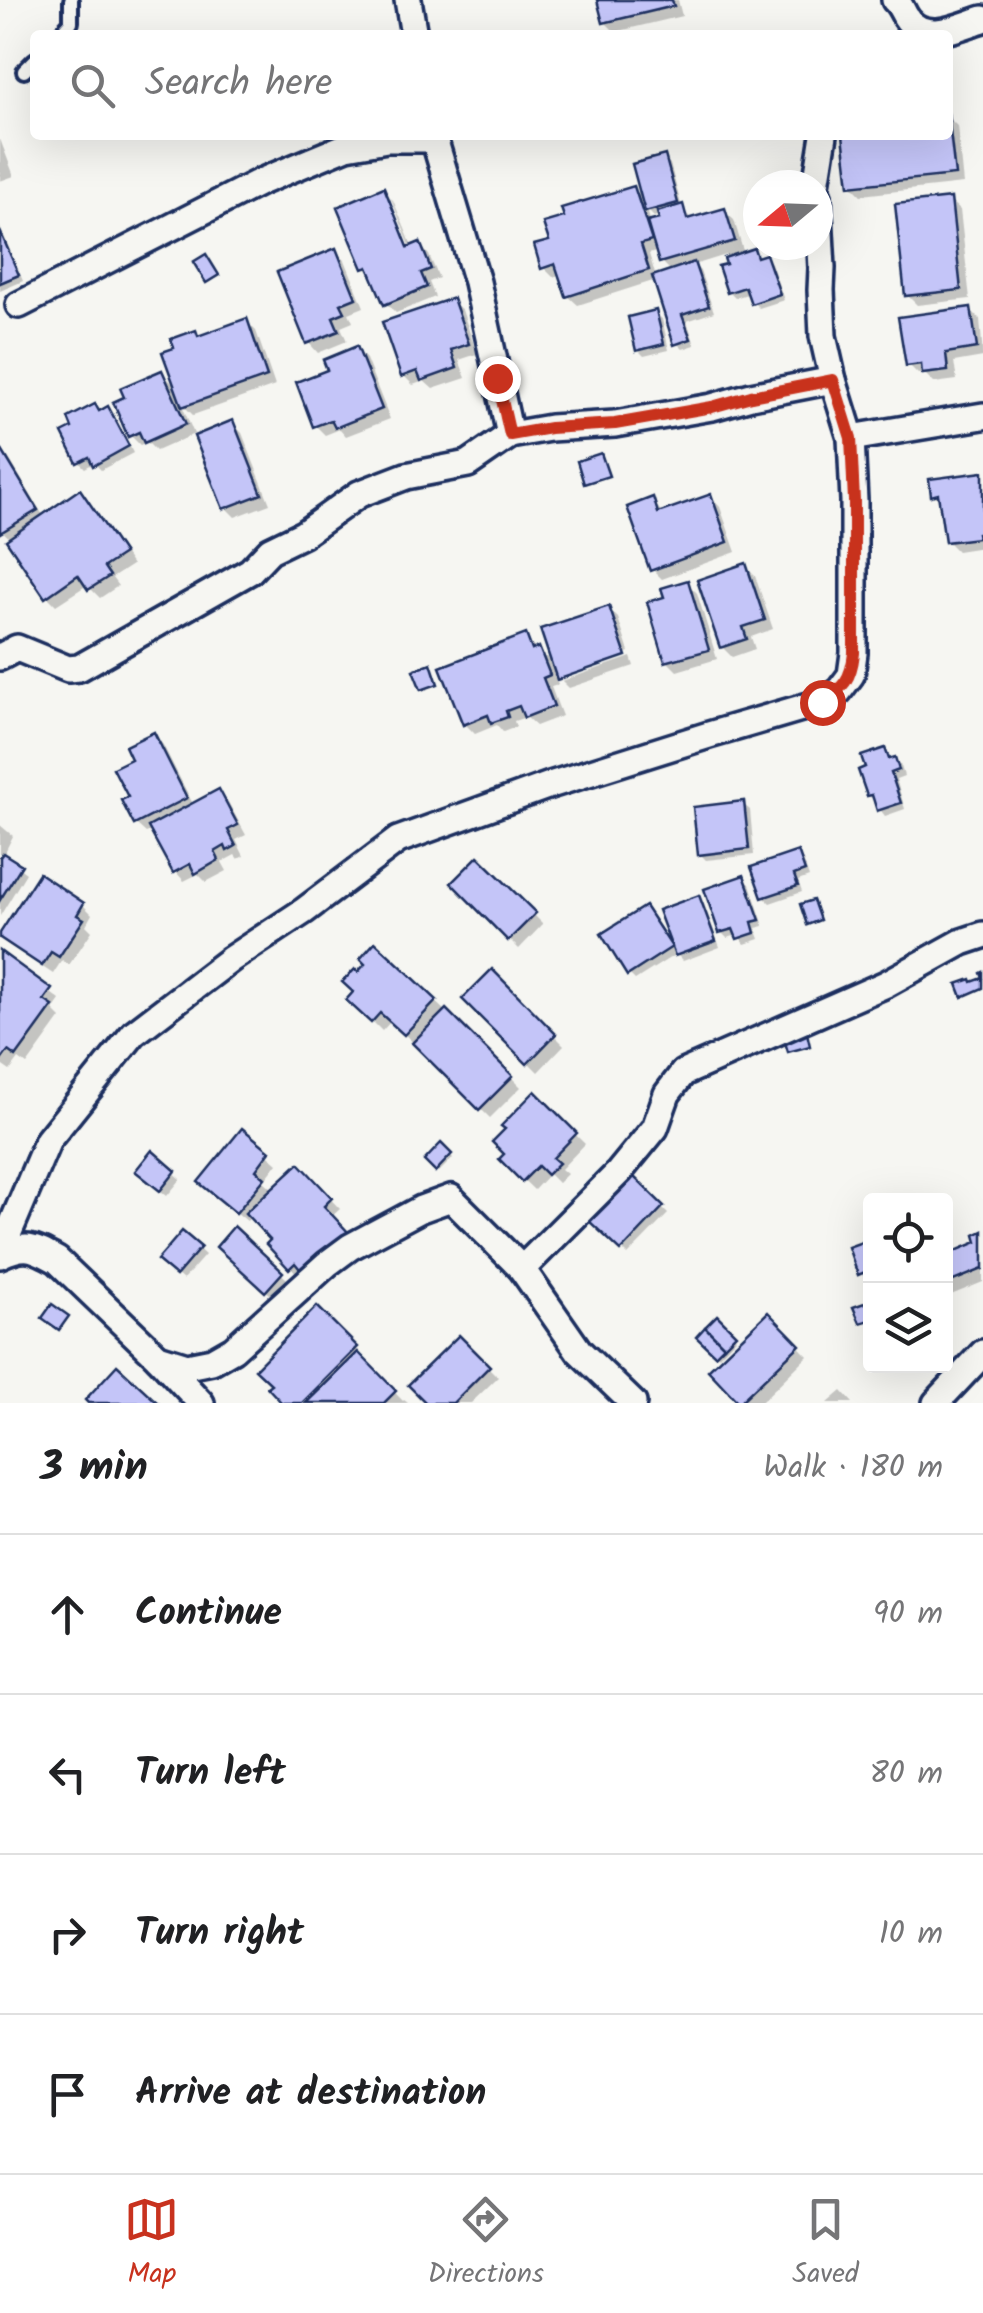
<!DOCTYPE html>
<meta charset="utf-8">
<style>
body{margin:0;font-family:Kalam,sans-serif;background:#f2f2f2;color:#202124}
.controls{position:absolute;right:30px;bottom:30px;display:grid;overflow:hidden;border-radius:10px;box-shadow:0 10px 40px #0002}
.controls button{width:90px;height:90px;display:grid;place-items:center;padding:0;border:0;border-bottom:2px solid #e0e0e0;background:#fff;color:#202124;font:50px sans-serif}
.compass{position:absolute;left:743px;top:170px;width:90px;height:90px;border-radius:50%;background:#fff;box-shadow:0 10px 40px #0002;rotate:251deg}
.stop{position:absolute;width:30px;height:30px;margin:-22px;border:8px solid #c8321e;border-radius:50%;background:#fff}
.stop.end{background:#c8321e;border-color:#fff;box-shadow:0 2px 10px #0008}
.list{margin:0;padding:0;list-style:none}
h2{display:flex;justify-content:space-between;align-items:center;height:130px;margin:0;padding:0 40px;font-size:42px}
h2 small{font-size:32px;font-weight:400;color:#757577}
.list li{display:grid;grid-template-columns:65px 1fr auto;gap:30px;align-items:center;box-sizing:border-box;height:160px;padding:0 40px;border-top:2px solid #e0e0e0}
.list b{display:block;font-size:38px;white-space:nowrap}
.list em{font-size:32px;font-style:normal;color:#757577}
.icon{flex:none;width:55px;height:55px;fill:none;stroke:currentColor;stroke-width:2;stroke-linecap:round;stroke-linejoin:round}
.map{position:relative;flex:none;width:983px;height:1403px;overflow:hidden}
.search{position:absolute;background:#fff;box-shadow:0 10px 40px #0002;left:30px;right:30px;top:30px;height:110px;display:flex;align-items:center;gap:25px;box-sizing:border-box;padding:0 35px;border-radius:10px;color:#757577;font-size:38px}
.sheet{height:770px;background:#fff}
nav{display:flex;justify-content:space-around;align-items:center;box-sizing:border-box;height:140px;border-top:2px solid #e0e0e0;background:#fff;font-size:28px;color:#757577}
nav a{display:grid;justify-items:center;gap:5px}
nav .on{color:#c8321e}
.map>svg:first-child{display:block}
.shadow{fill:#0003;fill-rule:evenodd}
.building{fill:#c4c5f8;stroke:#1b2f5e;stroke-width:2.5}
.lines{fill:none;stroke-linecap:round;stroke-linejoin:round}
.lane-casing{stroke:#1b2f5e;stroke-width:20}
.street-casing{stroke:#1b2f5e;stroke-width:32}
.lane{stroke:#f6f6f2;stroke-width:12}
.street{stroke:#f6f6f2;stroke-width:25}
.route{stroke:#c8321e;stroke-width:12}
</style>
<div class="map">
<svg width="983" height="1403" viewBox="0 0 983 1403">
<rect width="100%" height="100%" fill="#f6f6f2"/>
<filter id="ink" filterUnits="userSpaceOnUse"><feTurbulence type="fractalNoise" baseFrequency=".01" numOctaves="2"/><feDisplacementMap in="SourceGraphic" scale="20" xChannelSelector="R" yChannelSelector="G"/><feConvolveMatrix kernelMatrix="1 2 1 2 8 2 1 2 1" color-interpolation-filters="sRGB"/></filter>
<g filter="url(#ink)">
<!-- shadow -->
<g class="shadow">
<path d="M600,0H678L682,16L615,32L605,22Z"/>
<path d="M948,117L957,126L963,184L861,195L851,185L845,135H948Z"/>
<path d="M0,139L14,176L0,181Z"/>
<path d="M664,158L670,164L682,208L692,220L724,211L734,220L744,254L753,251L760,258L765,256L771,263L784,300L759,308L753,302L750,293L735,298L729,292V265L726,255L694,265L700,271L714,312L687,321L695,345L683,349L677,343L656,280L578,305L568,296L561,274L553,277L543,267L552,243L634,189L644,199ZM647,210L654,217L660,215L662,220L651,223ZM658,251L662,262L672,272L656,277L649,254Z"/>
<path d="M383,190L393,200L413,248L420,245L429,255L439,278L429,282L435,297L396,313L386,303L376,278L365,268ZM386,198H391L415,258L411,260Z"/>
<path d="M950,201L960,210L970,299L917,305L907,295Z"/>
<path d="M0,227L23,281L0,291Z"/>
<path d="M335,251L345,260L364,307L349,313L353,322L341,327L347,341L318,353L309,343L280,274Z"/>
<path d="M452,301L462,310L477,354L459,360L466,378L433,389L424,381L413,385L403,375Z"/>
<path d="M970,309L980,319L983,357L954,362L957,380L934,383L924,373L918,374L908,364Z"/>
<path d="M655,313L662,319L669,350L644,356L638,350Z"/>
<path d="M246,321L256,331L275,386L193,415L181,403L194,434L156,451L147,442L140,445L130,435L162,373L178,389L177,350L196,333L200,338Z"/>
<path d="M357,349L366,359L390,419L346,436L340,429L325,435L315,425L330,371Z"/>
<path d="M108,409L114,415L133,453L101,470L94,463L85,468L79,462L101,413Z"/>
<path d="M232,423L242,433L270,504L235,517L226,508Z"/>
<path d="M0,449L8,457L44,517L80,492L89,502L132,565L112,578L118,586L100,598L87,585L56,605L47,596L11,540L0,528Z"/>
<path d="M983,475V547L957,551L947,541L942,503L933,494Z"/>
<path d="M711,497L720,507L736,552L662,579L652,569V500L663,514Z"/>
<path d="M745,566L755,576L773,629L751,637L755,649L732,657L722,647Z"/>
<path d="M687,583L697,593L717,659L677,671L667,661V599Z"/>
<path d="M608,608L618,618L629,652L561,676V680L553,672L558,685L551,687L562,716L536,726L526,717L514,721L516,727L503,732L497,725L475,734L465,724L525,637L537,651L539,650L556,667Z"/>
<path d="M631,657L634,666L569,688L562,681Z"/>
<path d="M154,735L163,745L194,806L219,792L228,802L246,835L236,840L244,856L238,859L235,855L222,862L227,871L206,882L198,874L184,881L175,871L153,830L146,833L136,824L132,798L135,760Z"/>
<path d="M884,751L892,761L895,760L901,766L904,776L896,779L905,809L885,816L869,795Z"/>
<path d="M743,804L750,810L754,855L706,860L700,854Z"/>
<path d="M0,825L13,836L3,856L26,873L0,916Z"/>
<path d="M797,854L803,860L809,877L798,881L802,892L770,903L764,897Z"/>
<path d="M478,859L543,924L519,949L454,883Z"/>
<path d="M743,878L750,884L764,926L756,928L760,939L745,944L738,935L727,938L721,932Z"/>
<path d="M698,898L704,904L720,947L683,961L676,954L635,980L629,974L651,915L673,950Z"/>
<path d="M83,905L92,914L86,925L92,931L69,965L62,960L53,974L11,946L1,936Z"/>
<path d="M376,946L446,1012L521,1087L490,1118L391,1021L382,1031L350,999L356,992L358,975L368,964Z"/>
<path d="M0,954L60,1000L53,1010L61,1018L27,1065L19,1059L10,1071L0,1064Z"/>
<path d="M492,973L564,1045L538,1072L466,999Z"/>
<path d="M535,1095L585,1144L561,1169L567,1174L558,1183L549,1174L534,1190L502,1159Z"/>
<path d="M242,1132L278,1163L264,1181L274,1190L299,1166L340,1209L331,1217L356,1243L300,1277L270,1244L274,1240L251,1216L247,1221L211,1192Z"/>
<path d="M441,1147L453,1158L439,1172L428,1161Z"/>
<path d="M153,1154L181,1179L167,1196L144,1177Z"/>
<path d="M632,1179L668,1214L628,1255L592,1221Z"/>
<path d="M946,1219L952,1232L946,1235Z"/>
<path d="M234,1230L287,1279L272,1296L219,1247Z"/>
<path d="M182,1234L205,1255L183,1280L160,1260Z"/>
<path d="M983,1234V1282L946,1297V1257L981,1243Z"/>
<path d="M870,1242V1278L867,1280L861,1273L852,1249Z"/>
<path d="M317,1310L365,1358L363,1360L403,1401L404,1400L408,1403H286Z"/>
<path d="M768,1315L808,1356L760,1403H743L711,1370Z"/>
<path d="M717,1319L736,1338L719,1356L699,1337Z"/>
<path d="M459,1338L498,1377L471,1403H430Z"/>
<path d="M842,1391L853,1403H828Z"/>
</g>
<!-- building -->
<g class="building">
<path d="M597,0H672L674,6L603,23Z"/>
<path d="M948,113L955,175L849,186L843,135H948Z"/>
<path d="M665,155L678,203L645,212L632,164Z"/>
<path d="M634,186L652,241L641,244L649,270L566,297L555,264L541,269L534,245L549,241L543,223L564,217L561,208Z"/>
<path d="M384,187L408,247L420,242L431,269L421,273L427,287L384,305L368,267L363,269L337,207Z"/>
<path d="M951,198L961,290L905,296L895,204Z"/>
<path d="M683,204L687,219L725,208L735,241L659,263L647,222L659,219L657,212Z"/>
<path d="M0,231L19,275L0,283Z"/>
<path d="M336,248L356,298L341,304L345,312L333,317L339,331L306,344L277,272Z"/>
<path d="M754,248L757,257L766,254L780,294L751,304L745,287L727,293L718,266L726,264L724,258Z"/>
<path d="M206,254L219,275L206,283L193,262Z"/>
<path d="M694,262L709,306L682,315L691,339L674,345L652,276Z"/>
<path d="M453,298L469,344L451,350L457,368L421,381L417,371L401,377L382,322Z"/>
<path d="M971,307L977,348L946,353L948,371L922,374L921,364L906,366L898,317Z"/>
<path d="M656,310L664,344L636,351L628,317Z"/>
<path d="M247,318L267,377L182,407L162,352L174,348L171,339L196,330L198,336Z"/>
<path d="M357,346L382,409L335,428L331,420L313,427L296,382L327,370L323,360Z"/>
<path d="M162,370L186,424L144,443L139,432L128,437L113,402L124,397L120,388Z"/>
<path d="M95,404L99,411L108,406L129,446L93,466L89,457L77,463L62,433L72,428L68,418Z"/>
<path d="M233,420L262,494L223,509L194,436Z"/>
<path d="M0,447L38,510L0,533Z"/>
<path d="M601,453L609,476L584,484L577,461Z"/>
<path d="M983,472V532L977,533L978,538L945,542L938,494L931,496L929,479Z"/>
<path d="M80,489L124,554L104,567L110,576L88,590L78,575L45,598L6,540Z"/>
<path d="M711,494L728,542L650,571L627,507L653,497L658,513Z"/>
<path d="M746,563L765,620L743,627L747,639L720,648L697,580Z"/>
<path d="M688,580L709,650L665,662L647,602L664,597L661,588Z"/>
<path d="M609,606L626,656L557,680L540,629Z"/>
<path d="M526,634L532,650L539,647L550,675L543,678L554,706L524,718L519,706L506,711L508,717L491,723L488,715L463,725L440,667Z"/>
<path d="M431,663L438,684L421,690L413,670Z"/>
<path d="M154,732L187,798L134,825L121,800L128,797L113,768L131,759L125,746Z"/>
<path d="M885,748L889,759L895,757L899,770L891,773L901,803L877,811L872,795L867,796L858,770L865,767L861,756Z"/>
<path d="M219,789L238,825L228,830L236,846L227,851L225,846L215,852L219,860L195,874L190,864L173,873L148,827Z"/>
<path d="M744,801L749,849L698,855L693,807Z"/>
<path d="M798,851L805,871L794,875L798,886L762,898L751,867Z"/>
<path d="M3,853L22,865L0,900V857Z"/>
<path d="M478,856L536,913L508,941L451,883Z"/>
<path d="M39,873L84,903L77,915L84,919L59,957L51,952L42,966L0,938V933Z"/>
<path d="M744,875L760,920L752,922L755,933L737,939L733,929L719,933L704,889Z"/>
<path d="M699,895L716,941L675,956L658,910Z"/>
<path d="M813,900L820,920L807,925L800,904Z"/>
<path d="M645,906L672,947L627,976L601,934Z"/>
<path d="M375,942L437,1000L404,1035L380,1013L371,1023L346,1000L353,992L342,982L355,969L358,972L365,964L360,959Z"/>
<path d="M0,951L52,989L44,1000L53,1006L16,1057L8,1051L0,1062Z"/>
<path d="M492,969L556,1034L527,1064L462,999Z"/>
<path d="M983,972V988L962,997L957,984L971,979L972,982L983,978L981,973Z"/>
<path d="M446,1009L513,1076L479,1110L412,1043Z"/>
<path d="M807,1033L810,1046L788,1052L784,1039Z"/>
<path d="M535,1091L577,1133L553,1158L559,1163L547,1175L538,1166L522,1182L499,1159L504,1154L492,1142L505,1129L501,1126Z"/>
<path d="M242,1128L270,1151L256,1170L265,1178L236,1213L198,1182Z"/>
<path d="M441,1143L452,1154L435,1172L424,1161Z"/>
<path d="M152,1150L176,1171L160,1191L135,1171Z"/>
<path d="M299,1163L332,1198L324,1206L348,1232L304,1274L295,1263L289,1269L266,1244L270,1240L245,1213Z"/>
<path d="M632,1175L664,1206L621,1251L589,1221Z"/>
<path d="M234,1226L283,1272L265,1292L216,1247Z"/>
<path d="M182,1231L201,1247L176,1276L157,1260Z"/>
<path d="M983,1231V1269L946,1284V1255L977,1242L975,1235Z"/>
<path d="M870,1239V1270L858,1275L848,1247Z"/>
<path d="M870,1301V1320L860,1323L853,1307Z"/>
<path d="M52,1304L69,1316L59,1330L42,1318Z"/>
<path d="M317,1306L358,1347L302,1403H282L267,1387L271,1384L255,1369Z"/>
<path d="M768,1312L800,1345L739,1403L708,1370Z"/>
<path d="M717,1315L736,1334L724,1346L705,1327Z"/>
<path d="M705,1327L724,1346L715,1355L696,1337Z"/>
<path d="M459,1335L490,1366L453,1403H426L408,1385Z"/>
<path d="M358,1352L396,1391L384,1403H306Z"/>
<path d="M117,1365L158,1403H88L85,1400Z"/>
</g>
<g class="lines">
<defs>
<g id="lane">
<path d="M59,35L71,22V0"/>
<path d="M24,71L35,60"/>
</g>
<g id="street">
<path d="M408,0L414,35"/>
<path d="M895,0C902,6 902,13 908,20C927,44 960,26 983,19"/>
<path d="M816,185L824,135"/>
<path d="M818,196L822,268L821,290L823,336L833,380"/>
<path d="M19,305L260,182L347,146L387,139H433"/>
<path d="M851,438L983,416"/>
<path d="M0,657L17,648L68,669L79,668L250,571L270,550L303,534L359,494L406,476L468,464L510,435L477,282L433,135"/>
<path d="M0,1253L48,1140L134,1033L231,959L304,911L398,840L550,785L709,735L822,702L839,691L851,675L854,653V501L851,438L833,380L751,396L712,407L615,424L550,428L510,435"/>
<path d="M0,1255C26,1243 33,1247 57,1260L158,1357L201,1403"/>
<path d="M522,1269L619,1172L655,1128L667,1094L683,1073L886,984L962,942L983,935"/>
<path d="M158,1357L187,1366L212,1361L233,1349L327,1264L350,1247L421,1209L451,1198L522,1269L579,1351L633,1403"/>
<path d="M936,1403L983,1353"/>
</g>
</defs>
<!-- lane casing -->
<use href="#lane" class="lane-casing"/>
<!-- street casing -->
<use href="#street" class="street-casing"/>
<!-- lane -->
<use href="#lane" class="lane"/>
<!-- street -->
<use href="#street" class="street"/>
</g>
</g>
<g class="lines" filter="url(#ink)">
<!-- route -->
<path class="route" d="M497,378L510,435L550,428L615,424L712,407L751,396L833,380L851,438L854,501V653C851,680 844,687 822,702"/>
</g>
</svg>
<div class="controls">
<button><svg class="icon" aria-label="locate" viewBox="0 0 24 24"><circle cx="12" cy="12" r="6"/><path d="M12 2v4M12 18v4M2 12h4M18 12h4"/></svg></button>
<button><svg class="icon" aria-label="layers" viewBox="0 0 24 24"><path d="M12 4l9 5-9 5-9-5zM3 14l9 5 9-5"/></svg></button>
</div>
<svg class="compass" viewBox="-18 -18 36 36"><path d="M0-13l5 13h-10z" fill="#e53935"/><path d="M0 13l5-13h-10z" fill="#757577"/></svg>
<div class="stop" style="left:822px;top:702px"></div>
<div class="stop end" style="left:497px;top:378px"></div>
<div class="search"><svg class="icon" aria-label="search" viewBox="0 0 24 24"><circle cx="10" cy="10" r="6"/><path d="M15 15l6 6"/></svg>Search here</div>
</div>
<section class="sheet">
<h2>3 min<small>Walk · 180 m</small></h2>
<ul class="list">
<li><svg class="icon" aria-label="ahead" viewBox="0 0 24 24"><path d="M12 20V5M6 11l6-6 6 6"/></svg><div><b>Continue</b></div><em>90 m</em></li>
<li><svg class="icon" aria-label="left" viewBox="0 0 24 24"><path d="M17 20v-9H6M10 6l-5 5 5 5"/></svg><div><b>Turn left</b></div><em>80 m</em></li>
<li><svg class="icon" aria-label="right" viewBox="0 0 24 24"><path d="M7 20v-9h11M14 6l5 5-5 5"/></svg><div><b>Turn right</b></div><em>10 m</em></li>
<li><svg class="icon" aria-label="arrive" viewBox="0 0 24 24"><path d="M6 21V4h12l-3 4 3 4H6"/></svg><div><b>Arrive at destination</b></div></li>
</ul>
</section>
<nav>
<a class="on"><svg class="icon" aria-label="map" viewBox="0 0 24 24"><path d="M3 6l6-2 6 2 6-2v14l-6 2-6-2-6 2zM9 4v14M15 6v14"/></svg>Map</a>
<a><svg class="icon" aria-label="directions" viewBox="0 0 24 24"><path d="M12 3l9 9-9 9-9-9zM9 14v-3h6M13 9l2 2-2 2"/></svg>Directions</a>
<a><svg class="icon" aria-label="saved" viewBox="0 0 24 24"><path d="M7 4h10v16l-5-4-5 4z"/></svg>Saved</a>
</nav>
